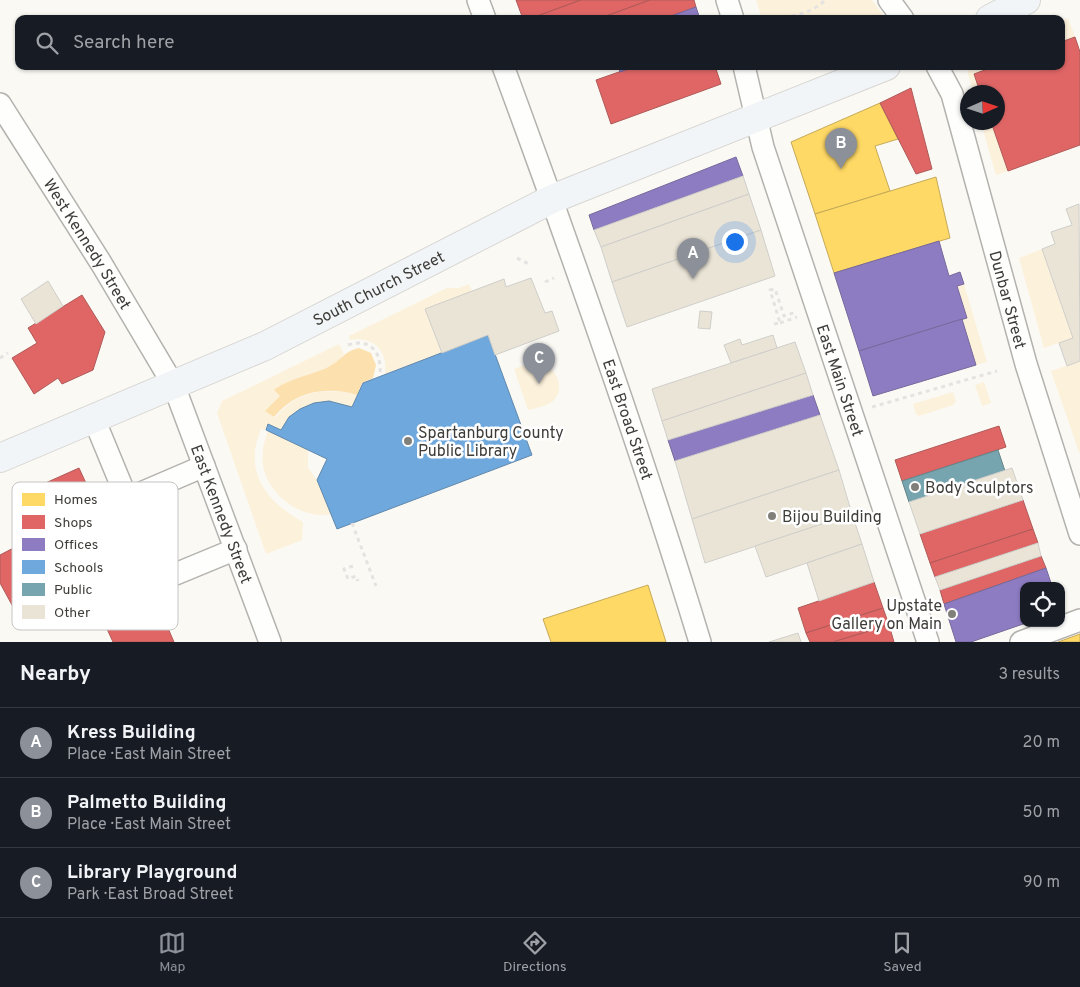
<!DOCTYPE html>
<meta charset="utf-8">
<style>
body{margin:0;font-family:Overpass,sans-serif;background:#20242c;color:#f1f3f6}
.controls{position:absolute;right:15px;bottom:15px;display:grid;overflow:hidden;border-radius:10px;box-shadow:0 1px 4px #0004}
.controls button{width:45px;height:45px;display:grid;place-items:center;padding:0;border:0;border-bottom:1px solid #363941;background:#171b24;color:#f1f3f6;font:25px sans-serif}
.compass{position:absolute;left:960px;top:85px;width:45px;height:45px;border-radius:50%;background:#171b24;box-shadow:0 1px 4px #0004;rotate:87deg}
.you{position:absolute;left:734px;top:241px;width:18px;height:18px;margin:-12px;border:4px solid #fff;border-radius:50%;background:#1a73e8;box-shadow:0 0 0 8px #1a73e833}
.badge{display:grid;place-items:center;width:32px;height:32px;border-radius:50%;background:#8c9099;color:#fff;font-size:16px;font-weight:700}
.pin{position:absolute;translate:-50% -41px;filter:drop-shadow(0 1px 2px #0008)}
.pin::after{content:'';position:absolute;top:26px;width:18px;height:15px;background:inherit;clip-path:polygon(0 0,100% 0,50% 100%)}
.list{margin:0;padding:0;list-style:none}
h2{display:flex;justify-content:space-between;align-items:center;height:65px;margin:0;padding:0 20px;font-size:21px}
h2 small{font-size:16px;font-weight:400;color:#9ea1a6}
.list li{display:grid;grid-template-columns:32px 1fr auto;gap:15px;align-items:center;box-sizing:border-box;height:70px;padding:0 20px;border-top:1px solid #363941}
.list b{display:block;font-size:19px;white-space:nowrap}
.list p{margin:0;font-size:16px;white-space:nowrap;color:#9ea1a6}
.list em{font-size:16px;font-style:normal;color:#9ea1a6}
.icon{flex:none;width:28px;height:28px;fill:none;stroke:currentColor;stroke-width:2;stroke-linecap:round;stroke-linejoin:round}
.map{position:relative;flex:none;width:1080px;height:642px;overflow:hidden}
.search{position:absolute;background:#171b24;box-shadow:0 1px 4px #0004;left:15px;right:15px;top:15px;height:55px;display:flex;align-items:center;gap:12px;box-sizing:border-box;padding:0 18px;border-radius:10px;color:#9ea1a6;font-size:19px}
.sheet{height:275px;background:#171b24}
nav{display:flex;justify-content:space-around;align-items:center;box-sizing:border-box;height:70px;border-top:1px solid #363941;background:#171b24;font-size:14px;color:#9ea1a6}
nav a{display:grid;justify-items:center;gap:2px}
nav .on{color:#8c9099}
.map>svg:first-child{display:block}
.green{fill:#fcf1db}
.water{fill:#fce0ae}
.homes{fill:#ffd966;stroke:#c5aa58}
.shops{fill:#e06666;stroke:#af5a58}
.offices{fill:#8e7cc3;stroke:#76699a}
.schools{fill:#6fa8dc;stroke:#6088ab}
.public{fill:#76a5af;stroke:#65868c}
.building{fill:#eae4d7;stroke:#cfceca}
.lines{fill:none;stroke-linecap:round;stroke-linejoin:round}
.minor-casing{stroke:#b3b2ae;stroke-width:24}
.major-casing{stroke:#d7d6d3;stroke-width:30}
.path{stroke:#e4e3e1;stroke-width:3;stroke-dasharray:4 4;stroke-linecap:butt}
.minor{stroke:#fefefd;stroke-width:21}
.major{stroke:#f2f5f7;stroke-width:28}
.poi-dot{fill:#807f7a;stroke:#fff;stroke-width:2}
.labels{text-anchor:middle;stroke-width:5;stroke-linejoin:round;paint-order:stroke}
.street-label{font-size:16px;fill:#3e3d39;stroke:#fff}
.poi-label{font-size:16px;fill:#3e3d39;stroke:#fff;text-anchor:start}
.key{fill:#fff;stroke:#c5c5c4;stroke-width:1}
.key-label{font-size:14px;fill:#3e3d39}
</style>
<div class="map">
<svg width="1080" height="642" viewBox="0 0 1080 642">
<rect width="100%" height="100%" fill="#fbf9f4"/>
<!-- green -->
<g class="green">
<path d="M756,0H872L886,19H762Z"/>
<path d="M1068,18L1075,37L1061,42V22Z"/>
<path d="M966,66H995L974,74L980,92H973Z"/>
<path d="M981,123H991L1008,171L996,175Z"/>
<path d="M1042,249L1073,338L1044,348L1019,258Z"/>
<path d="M469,284L472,291L425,309L442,353L385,374C388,351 374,336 350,340L349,336L447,288H459Z"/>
<path d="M964,284L987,362L976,365L962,319L967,317L957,286Z"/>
<path d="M339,344L344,354L337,362L280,396L266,411L275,418C297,391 325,387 357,395L352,407C322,396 298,404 281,430L269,424L266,430L261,429C243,472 266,501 303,522L302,540L266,554L217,413L222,401Z"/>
<path d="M536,361C552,364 568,385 554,400C548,406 536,408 528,410L514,369Z"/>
<path d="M1080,361V452H1079L1051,371Z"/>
<path d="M984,382L991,403L982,406L975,385Z"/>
<path d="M953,392L956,401L953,405L919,416L916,414L913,404Z"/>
<path d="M268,431L308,450V468L317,480L331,514C301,520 268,495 263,465C261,453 264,442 268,431Z"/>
</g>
<!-- water -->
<path class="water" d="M359,348L371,353L376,365L373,378L362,383L357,395C325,386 296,391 274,417L265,411L280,396L274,390C294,375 320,375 336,362C344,356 348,350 359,348Z"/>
<!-- homes -->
<g class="homes">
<path d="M880,103L898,139L875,146L890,191L815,214L791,142Z"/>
<path d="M936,177L950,238L834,273L815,214Z"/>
<path d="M648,585L666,642H551L543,619Z"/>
<path d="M1080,634V642H1058Z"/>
</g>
<!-- shops -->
<g class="shops">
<path d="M516,0H581L529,19H523Z"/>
<path d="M581,0H650L598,19H529Z"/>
<path d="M650,0H694L696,7L663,19H598Z"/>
<path d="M1075,37L1080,52V145L1008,171L991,122H998V92H980L974,74L995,66H1061V42Z"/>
<path d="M636,66H715L721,84L611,124L596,80Z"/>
<path d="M911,88L932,169L916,174L880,103Z"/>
<path d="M82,295L105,332L93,370L62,384L58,378L34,394L12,358L37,343L28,328Z"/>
<path d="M999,426L1006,447L902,481L895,460Z"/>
<path d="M79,468L144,609L157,603L174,642H113L41,485Z"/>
<path d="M1023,500L1033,529L930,563L920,534Z"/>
<path d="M1033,529L1038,543L935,577L930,563Z"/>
<path d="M23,543L52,597L18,616L0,583V555Z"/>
<path d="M1041,556L1046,568L944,604L940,590Z"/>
<path d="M874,582L883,608L806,633L798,608Z"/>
<path d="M883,608L889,625L833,642H810L806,633Z"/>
<path d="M889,625L894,642H833Z"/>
</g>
<!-- offices -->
<g class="offices">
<path d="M696,7L700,19H663Z"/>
<path d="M618,66H636L620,72Z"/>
<path d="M736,157L743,176L594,230L589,215Z"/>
<path d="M939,241L949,276L960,272L964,284L957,286L967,318L859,351L834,273Z"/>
<path d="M962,319L976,365L873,396L859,351Z"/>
<path d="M813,395L820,415L675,461L668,440Z"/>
<path d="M1046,568L1052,586H1024V623H1026L971,642H956L944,604Z"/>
</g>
<!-- schools -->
<path class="schools" d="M488,335L532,455L337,529L317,480L327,459L266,430L268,424L281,430L289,417L300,409L314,403L329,401L352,407L363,383Z"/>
<!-- public -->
<path class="public" d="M998,450L1005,471L909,502L902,481Z"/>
<!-- building -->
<g class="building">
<path d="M743,176L749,194L601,247L594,230Z"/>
<path d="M749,194L761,230L612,282L601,247Z"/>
<path d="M1079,204L1080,361L1067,366L1059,343L1073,338L1042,249L1055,244L1051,232L1072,225L1066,209Z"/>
<path d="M761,230L775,276L627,327L612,282Z"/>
<path d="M531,278L545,313L552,311L559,331L495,355L488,335L442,353L425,309L504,279L506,287Z"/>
<path d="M48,281L63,306L36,324L21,299Z"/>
<path d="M700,311L712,312L710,329L698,328Z"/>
<path d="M773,335L777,348L731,363L724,345L740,339L742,345Z"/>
<path d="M795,342L806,373L662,421L652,389Z"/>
<path d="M806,373L813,395L668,440L662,421Z"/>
<path d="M820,415L839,470L692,519L675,461Z"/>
<path d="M1012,468L1023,500L920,534L909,502Z"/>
<path d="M839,470L852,514L705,563L692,519Z"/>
<path d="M852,514L862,544L766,577L755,546Z"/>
<path d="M1038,543L1041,556L940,590L935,577Z"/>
<path d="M862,544L874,582L819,601L807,563Z"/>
<path d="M798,633L801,642H769Z"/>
</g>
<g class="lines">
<defs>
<g id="minor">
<path d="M478,0L485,19"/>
<path d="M727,0L733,19"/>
<path d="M889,0L903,19"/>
<path id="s1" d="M503,66C573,256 641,448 700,642"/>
<path id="s2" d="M744,66L763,147L928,642"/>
<path id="s3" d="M937,66L952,94L1026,364L1080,534"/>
<path id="s4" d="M0,104L101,263L174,386L270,642"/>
<path d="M94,419L127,499"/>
<path d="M204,466L127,499L161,580L236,549"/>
<path d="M1021,642L1080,620"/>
</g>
<g id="major">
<path d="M990,19L1026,0"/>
<path id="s5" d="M0,458L265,346L552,199L886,66"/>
</g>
</defs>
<!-- minor casing -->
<use href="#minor" class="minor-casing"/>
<!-- major casing -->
<use href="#major" class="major-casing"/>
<!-- path -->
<g class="path">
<path d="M776,19C793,16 813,13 825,0"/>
<path d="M517,258L529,264"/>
<path d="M545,282L554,278"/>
<path d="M780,323L797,317"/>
<path d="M774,324L780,323L770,290L775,289L784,316L796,312"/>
<path d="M348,345C373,337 382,355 380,376"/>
<path d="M0,358L8,353"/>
<path d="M872,407L997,371"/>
<path d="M352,523L376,586"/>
<path d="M353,566L344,569L348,579L356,576L358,581"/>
</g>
<!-- minor -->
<use href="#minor" class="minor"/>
<!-- major -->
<use href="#major" class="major"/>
</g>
<!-- markers -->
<g class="poi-dot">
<circle cx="408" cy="441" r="5"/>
<circle cx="915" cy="487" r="5"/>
<circle cx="772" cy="516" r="5"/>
<circle cx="952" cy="614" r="5"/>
</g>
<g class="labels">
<!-- street labels -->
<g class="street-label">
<text dy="6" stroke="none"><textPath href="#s4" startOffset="165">West Kennedy Street</textPath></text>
<text dy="6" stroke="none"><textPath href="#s5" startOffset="415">South Church Street</textPath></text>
<text dy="6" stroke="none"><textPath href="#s3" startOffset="245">Dunbar Street</textPath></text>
<text dy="6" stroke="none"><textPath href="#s2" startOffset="329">East Main Street</textPath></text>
<text dy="6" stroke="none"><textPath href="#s1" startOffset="375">East Broad Street</textPath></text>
<text dy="6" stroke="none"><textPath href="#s4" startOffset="468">East Kennedy Street</textPath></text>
</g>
<!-- poi labels -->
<g class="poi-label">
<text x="418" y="438">Spartanburg County<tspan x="418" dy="18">Public Library</tspan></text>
<text x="925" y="493">Body Sculptors</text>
<text x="782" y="522">Bijou Building</text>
<text x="942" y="611" text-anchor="end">Upstate<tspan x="942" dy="18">Gallery on Main</tspan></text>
</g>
</g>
<!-- legend -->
<rect x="12" y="482" width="166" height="148" rx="8" class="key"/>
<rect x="22" y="493" width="23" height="13" fill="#ffd966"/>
<rect x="22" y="515" width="23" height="14" fill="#e06666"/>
<rect x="22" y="538" width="23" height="13" fill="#8e7cc3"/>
<rect x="22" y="560" width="23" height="14" fill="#6fa8dc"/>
<rect x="22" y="583" width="23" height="13" fill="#76a5af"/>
<rect x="22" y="605" width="23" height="14" fill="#eae4d7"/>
<g class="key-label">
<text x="54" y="504">Homes</text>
<text x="54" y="527">Shops</text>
<text x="54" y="549">Offices</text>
<text x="54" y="572">Schools</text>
<text x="54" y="594">Public</text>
<text x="54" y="617">Other</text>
</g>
</svg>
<div class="controls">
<button><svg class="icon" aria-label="locate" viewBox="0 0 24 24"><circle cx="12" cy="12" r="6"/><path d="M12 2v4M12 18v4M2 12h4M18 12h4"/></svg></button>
</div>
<svg class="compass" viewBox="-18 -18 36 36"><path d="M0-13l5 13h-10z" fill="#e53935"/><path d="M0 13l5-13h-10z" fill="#9ea1a6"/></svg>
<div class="you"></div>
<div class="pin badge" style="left:693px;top:279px">A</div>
<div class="pin badge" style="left:841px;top:169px">B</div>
<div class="pin badge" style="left:539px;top:384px">C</div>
<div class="search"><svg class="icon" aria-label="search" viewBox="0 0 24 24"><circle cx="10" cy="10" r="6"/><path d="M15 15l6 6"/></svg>Search here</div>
</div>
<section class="sheet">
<h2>Nearby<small>3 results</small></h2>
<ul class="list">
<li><span class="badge">A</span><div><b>Kress Building</b><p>Place · East Main Street</p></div><em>20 m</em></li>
<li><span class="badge">B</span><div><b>Palmetto Building</b><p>Place · East Main Street</p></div><em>50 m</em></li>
<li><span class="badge">C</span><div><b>Library Playground</b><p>Park · East Broad Street</p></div><em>90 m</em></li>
</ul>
</section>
<nav>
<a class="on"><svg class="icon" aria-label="map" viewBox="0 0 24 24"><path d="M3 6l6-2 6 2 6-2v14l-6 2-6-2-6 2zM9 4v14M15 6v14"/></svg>Map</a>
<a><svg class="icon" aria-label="directions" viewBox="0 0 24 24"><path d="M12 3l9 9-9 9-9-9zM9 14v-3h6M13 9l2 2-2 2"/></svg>Directions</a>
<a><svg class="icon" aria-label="saved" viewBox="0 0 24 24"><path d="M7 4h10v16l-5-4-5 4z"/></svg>Saved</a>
</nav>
